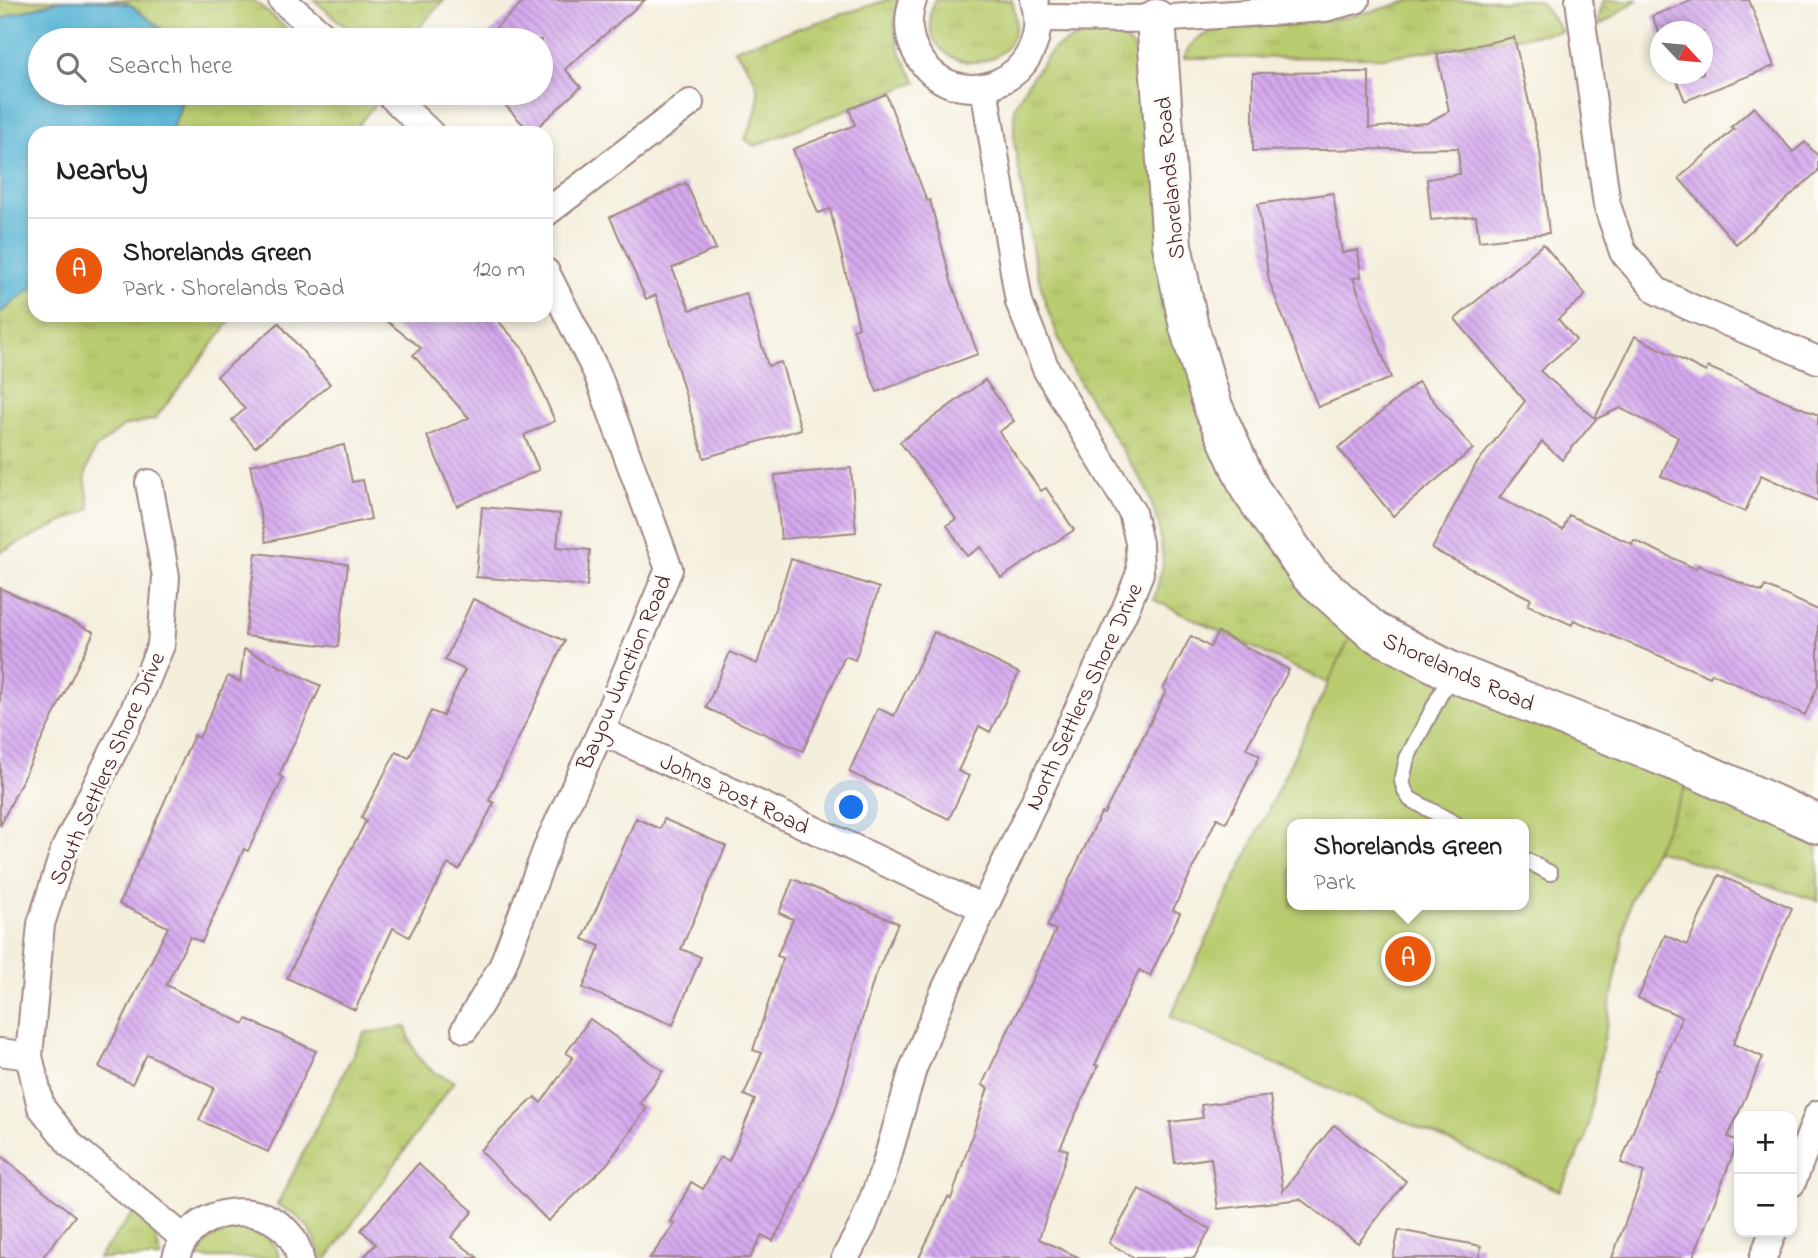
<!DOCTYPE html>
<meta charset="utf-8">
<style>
body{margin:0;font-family:"Indie Flower",sans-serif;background:#f2f2f2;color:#222}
.controls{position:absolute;right:21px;bottom:21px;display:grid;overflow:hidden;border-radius:14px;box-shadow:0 4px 10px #0003}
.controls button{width:63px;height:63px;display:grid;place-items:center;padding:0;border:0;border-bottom:2px solid #e0e0e0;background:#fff;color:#222;font:35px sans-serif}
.compass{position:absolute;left:1650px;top:21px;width:63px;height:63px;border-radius:50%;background:#fff;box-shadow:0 4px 10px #0003;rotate:116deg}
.you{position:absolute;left:852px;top:808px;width:24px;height:24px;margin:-18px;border:5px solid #fff;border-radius:50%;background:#1a73e8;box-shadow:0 0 0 10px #1a73e833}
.badge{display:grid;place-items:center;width:46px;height:46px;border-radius:50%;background:#ea580c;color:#fff;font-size:23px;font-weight:700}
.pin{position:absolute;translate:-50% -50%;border:4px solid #fff;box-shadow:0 2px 7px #0006}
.popup{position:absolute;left:1287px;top:819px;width:242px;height:91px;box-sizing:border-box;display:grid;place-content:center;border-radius:14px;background:#fff;filter:drop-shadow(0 2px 5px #0005);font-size:23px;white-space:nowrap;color:#767676}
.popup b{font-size:26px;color:#222}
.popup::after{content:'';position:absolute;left:50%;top:100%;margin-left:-14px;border:14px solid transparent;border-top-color:#fff}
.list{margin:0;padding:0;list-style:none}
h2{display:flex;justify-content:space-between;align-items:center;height:91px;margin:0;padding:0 28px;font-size:30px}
h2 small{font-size:23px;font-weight:400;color:#767676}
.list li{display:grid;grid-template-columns:46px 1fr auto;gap:21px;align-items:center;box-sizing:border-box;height:105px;padding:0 28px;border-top:2px solid #e0e0e0}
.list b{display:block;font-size:26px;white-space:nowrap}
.list p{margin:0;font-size:23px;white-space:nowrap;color:#767676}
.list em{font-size:23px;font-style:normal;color:#767676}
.icon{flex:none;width:38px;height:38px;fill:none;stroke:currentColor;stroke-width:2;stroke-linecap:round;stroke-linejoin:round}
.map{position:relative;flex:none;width:1818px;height:1258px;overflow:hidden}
.search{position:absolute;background:#fff;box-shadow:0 4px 10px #0003;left:28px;top:28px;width:525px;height:77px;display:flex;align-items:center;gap:18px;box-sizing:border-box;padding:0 24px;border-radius:38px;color:#767676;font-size:26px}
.panel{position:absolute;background:#fff;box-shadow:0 4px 10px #0003;left:28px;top:126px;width:525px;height:196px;border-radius:21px}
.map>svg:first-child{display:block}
.grass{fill:url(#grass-tufts);stroke:#82764d;stroke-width:2}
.park{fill:#b9cc6f;stroke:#82764d;stroke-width:2;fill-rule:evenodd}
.water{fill:#55b4d4;stroke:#506a80;stroke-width:2}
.building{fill:url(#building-back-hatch)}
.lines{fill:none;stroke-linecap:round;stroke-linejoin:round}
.lane-casing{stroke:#9f8784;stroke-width:18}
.street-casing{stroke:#9f8784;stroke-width:30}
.secondary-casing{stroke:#9f8784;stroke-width:42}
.lane{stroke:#fff;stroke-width:14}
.street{stroke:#fff;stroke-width:26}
.secondary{stroke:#fff;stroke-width:38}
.labels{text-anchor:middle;stroke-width:7;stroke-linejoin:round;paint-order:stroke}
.street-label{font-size:23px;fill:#4a1f2b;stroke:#fdfcf7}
</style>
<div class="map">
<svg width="1818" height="1258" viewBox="0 0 1818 1258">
<defs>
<pattern id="grass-tufts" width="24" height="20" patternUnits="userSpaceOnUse" patternTransform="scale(1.75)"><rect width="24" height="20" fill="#b9cc6f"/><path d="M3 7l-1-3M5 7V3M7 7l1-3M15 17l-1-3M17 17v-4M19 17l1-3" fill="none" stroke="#a1af60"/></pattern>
<pattern id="building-back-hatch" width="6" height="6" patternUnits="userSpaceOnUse" patternTransform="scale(1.75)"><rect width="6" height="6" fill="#d4a8ee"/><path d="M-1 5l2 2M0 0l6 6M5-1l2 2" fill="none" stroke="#ae88c1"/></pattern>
</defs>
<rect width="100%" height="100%" fill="#fdfcf7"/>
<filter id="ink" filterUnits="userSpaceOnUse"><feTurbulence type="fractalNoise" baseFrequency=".0143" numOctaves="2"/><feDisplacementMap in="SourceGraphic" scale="14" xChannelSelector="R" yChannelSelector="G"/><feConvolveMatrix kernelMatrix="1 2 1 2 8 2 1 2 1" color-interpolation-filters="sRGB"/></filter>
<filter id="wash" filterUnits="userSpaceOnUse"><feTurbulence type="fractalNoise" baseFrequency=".00686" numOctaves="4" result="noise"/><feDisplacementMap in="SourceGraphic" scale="28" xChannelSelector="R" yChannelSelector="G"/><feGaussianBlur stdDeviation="1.57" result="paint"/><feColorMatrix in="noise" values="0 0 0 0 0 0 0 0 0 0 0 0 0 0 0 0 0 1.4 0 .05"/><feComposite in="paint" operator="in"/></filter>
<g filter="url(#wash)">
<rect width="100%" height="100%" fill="#f4efdd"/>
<!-- grass -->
<g class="grass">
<path d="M0,0H61L7,16L0,22Z"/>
<path d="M97,0H253L301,40H176L129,4Z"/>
<path d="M314,0H444L408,40H361Z"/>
<path d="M887,0H899C889,31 899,56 917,82L754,146L745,139C765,97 763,85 734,49Z"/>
<path d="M934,0H1012C1038,84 907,81 934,0Z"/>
<path d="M1413,0H1535L1540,2L1562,31L1386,57L1184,58C1188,49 1191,42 1200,37C1229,22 1280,26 1313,22C1347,18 1380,10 1413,0Z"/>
<path d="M1604,0H1637L1599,26V16Z"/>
<path d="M1105,33C1127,36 1133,45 1143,63L1198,400L1353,631L1329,684L1154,600L1163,564L1159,525L1146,488L1070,367L1047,308L1035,265L1014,142V108L1027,84L1053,49L1073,39L1090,34Z"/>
<path d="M185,93H363L376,103L352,133H171Z"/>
<path d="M35,285V315H235L155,419L124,426L94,450L85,476L90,509L0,552V313Z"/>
<path d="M1688,783L1818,838V901L1655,850Z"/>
<path d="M406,1027C415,1059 424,1070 454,1081L328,1258H320C315,1230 302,1216 277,1205L364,1033Z"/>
<path d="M135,1211L154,1231L161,1258H98Z"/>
<path d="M238,1228C257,1231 275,1238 280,1258H196C203,1239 219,1232 238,1228Z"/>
</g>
<!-- park -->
<path class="park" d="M1353,631L1688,783L1630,901L1585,1140L1560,1191L1170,1017ZM1292,824H1524V905H1292Z"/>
<!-- water -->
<path class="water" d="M61,0H97L129,4L176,40H40V93H185L171,133H35V285L0,313V22L7,16Z"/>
<g id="blocks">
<!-- building -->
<g class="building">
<path d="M526,0H645L565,69L581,87L531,133L494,93H541V40H482Z"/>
<path d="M1693,0H1749L1774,66L1685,101L1674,74H1703V32H1661V38L1652,16Z"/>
<path d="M1514,37L1540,151L1549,233L1479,241L1476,216L1431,220L1427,179L1460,174L1458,148L1253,151V73L1369,72V128L1427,123L1449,111L1437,54Z"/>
<path d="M886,94L927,201L930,200L951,281L978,354L877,392L853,329L859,327L830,209L818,213L793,149L855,125L849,109Z"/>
<path d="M1754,107L1793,152L1805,142L1818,156V171L1736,244L1679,178L1734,129L1731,127Z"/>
<path d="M686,183L716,249L672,268L690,310L746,293L768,366L781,362L801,429L704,458L656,295L646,299L610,217Z"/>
<path d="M1333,193L1342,253L1358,250L1361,277L1353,278L1391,378L1318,407L1269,281L1258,204Z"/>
<path d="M1543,244L1586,295L1558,319L1576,340L1540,371L1595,418L1635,336L1706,372L1708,367L1818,415V501L1761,475L1745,512L1661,476L1678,437L1620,408L1596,419L1562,460L1542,442L1499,498L1563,530L1569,515L1632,544L1634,540L1696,569L1698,565L1762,592L1765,586L1818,610V686L1805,715L1712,673L1710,677L1574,620L1572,625L1528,605L1531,599L1432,549L1475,466L1525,401L1455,319Z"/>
<path d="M379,315H493L524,350L555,421L524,435L539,470L457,506L427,436L469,418L413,355L421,348Z"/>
<path d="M279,323L330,384L255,447L232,420L245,409L217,376Z"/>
<path d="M985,380L1014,421L999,432L1041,491L1046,488L1074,530L1001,578L981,547L967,556L947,525L956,519L900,442Z"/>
<path d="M1418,382L1473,449L1393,516L1338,448Z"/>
<path d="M344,445L352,482L363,480L371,519L266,542L250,465Z"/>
<path d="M851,468L856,532L781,539L775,475Z"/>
<path d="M482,507L560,514L557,547L590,550L587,586L476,577Z"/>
<path d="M256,553L348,564L338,647L245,636Z"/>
<path d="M791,559L879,588L855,660L845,656L803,751L706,708L730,652L757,664Z"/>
<path d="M0,588L94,632L0,826Z"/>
<path d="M473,599L565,641L489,800L494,803L459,870L448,864L409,937L393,928L355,1010L287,978L320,908L366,821L361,818L396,752L409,758L431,711L443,716L465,670L445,660Z"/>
<path d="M934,632L1019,673L990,732L979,726L958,771L969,776L949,819L849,772L878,708L894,716Z"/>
<path d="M1218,632L1289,670L1246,748L1260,756L1226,823L1217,818L1173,910L1180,913L1150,976L1139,970L1095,1065L1098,1066L1060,1148L1068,1150L1039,1239L1080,1258H919L948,1197L951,1199L988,1088L982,1085L1056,930L1047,926L1101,813L1104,814L1166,691L1163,689L1191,636L1210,647Z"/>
<path d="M244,649L321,686L279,775L283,778L248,851L244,849L202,942L190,937L166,985L244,1024L247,1019L316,1051L268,1152L199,1120L214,1088L147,1054L132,1084L99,1067L168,927L119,904L194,735L199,738L228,676L240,682Z"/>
<path d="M636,818L660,829L664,819L726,846L681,949L701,957L673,1025L583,988L600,946L583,939Z"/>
<path d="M1719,875L1792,908L1733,1044L1763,1057L1728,1137L1738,1141L1693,1258H1612L1644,1172L1621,1163L1657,1069L1659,1070L1682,1017L1638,998L1665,935L1687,945Z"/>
<path d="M793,879L898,923L874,979L835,1111L802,1186L773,1241L762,1235L750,1258H650L675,1224L671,1222L691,1182L703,1189L720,1157L729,1161L755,1100L744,1095L762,1053L753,1050L783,958L777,956L793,919L779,913Z"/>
<path d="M590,1019L663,1071L640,1103L647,1108L607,1164L548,1221L480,1150L535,1097L541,1103L573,1057L566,1053Z"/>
<path d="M1270,1096L1283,1191L1334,1125L1406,1181L1358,1243L1300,1199L1218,1209L1211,1158L1175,1163L1170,1122L1203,1118L1201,1105Z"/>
<path d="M0,1155L75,1216L42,1258H0Z"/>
<path d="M418,1164L473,1211L451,1237L478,1258H363L376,1244L361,1230Z"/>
<path d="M1139,1189L1210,1229L1194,1258H1135L1109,1243Z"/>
<path d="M1399,1230L1481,1246L1479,1258H1393Z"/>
</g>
</g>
</g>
<g filter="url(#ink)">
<use href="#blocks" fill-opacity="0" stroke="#9f8784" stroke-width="2"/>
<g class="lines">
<defs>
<g id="lane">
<path d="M1451,674L1407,758L1402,781L1405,791L1410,799L1456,824"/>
<path d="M1524,859L1550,873"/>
</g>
<g id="street">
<path d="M282,0L329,40"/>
<path d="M913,0C907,19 907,35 916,52C953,123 1057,80 1034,0"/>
<path d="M1579,0L1607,205L1623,252L1657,291L1690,307L1818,360"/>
<path d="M1039,18L1156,19L1325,8L1356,0"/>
<path d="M388,93L430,133"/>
<path d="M546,213L690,103"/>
<path d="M149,483L166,577L161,645L134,710L65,848L41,924L29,1056L41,1107L72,1146L185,1239"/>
<path d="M601,731L983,908"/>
<path d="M465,1029L502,967L550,840L601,731L669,569L597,373L546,272"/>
<path d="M0,1052L29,1056"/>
<path d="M1792,1183L1818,1114"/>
<path d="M176,1258C191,1198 287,1196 300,1258"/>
<path d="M845,1258L863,1225L884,1170L913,1069L943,994L1125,610L1140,573L1139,543L1132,512L1046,369L1019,302L984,87"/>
<path d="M1763,1258L1773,1232"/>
</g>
<path id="secondary" d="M1156,19L1172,245L1189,327L1213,407L1250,489L1309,574L1373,631L1452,672L1695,769L1818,824"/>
</defs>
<!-- lane casing -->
<use href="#lane" class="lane-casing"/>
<!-- street casing -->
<use href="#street" class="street-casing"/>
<!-- secondary casing -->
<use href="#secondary" class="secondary-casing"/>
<!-- lane -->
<use href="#lane" class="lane"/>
<!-- street -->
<use href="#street" class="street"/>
<!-- secondary -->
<use href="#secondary" class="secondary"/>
</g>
</g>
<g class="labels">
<!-- street labels -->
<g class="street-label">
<text transform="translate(1169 178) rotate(-95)" y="8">Shorelands Road</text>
<text transform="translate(1459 671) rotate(24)" y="8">Shorelands Road</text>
<text transform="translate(623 672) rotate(-67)" y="8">Bayou Junction Road</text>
<text transform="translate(1083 696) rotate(-65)" y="8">North Settlers Shore Drive</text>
<text transform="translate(106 768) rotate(-66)" y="8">South Settlers Shore Drive</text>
<text transform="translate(735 793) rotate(25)" y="8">Johns Post Road</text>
</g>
</g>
</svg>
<div class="controls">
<button>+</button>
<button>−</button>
</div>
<svg class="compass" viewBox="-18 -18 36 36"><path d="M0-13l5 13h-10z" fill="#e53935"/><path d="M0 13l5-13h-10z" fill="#767676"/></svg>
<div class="you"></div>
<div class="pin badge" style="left:1408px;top:959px">A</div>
<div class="popup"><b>Shorelands Green</b>Park</div>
<div class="search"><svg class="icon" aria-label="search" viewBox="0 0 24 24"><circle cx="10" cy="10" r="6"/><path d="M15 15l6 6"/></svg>Search here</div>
<section class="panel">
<h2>Nearby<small></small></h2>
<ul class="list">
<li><span class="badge">A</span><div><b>Shorelands Green</b><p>Park · Shorelands Road</p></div><em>120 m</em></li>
</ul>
</section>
</div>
